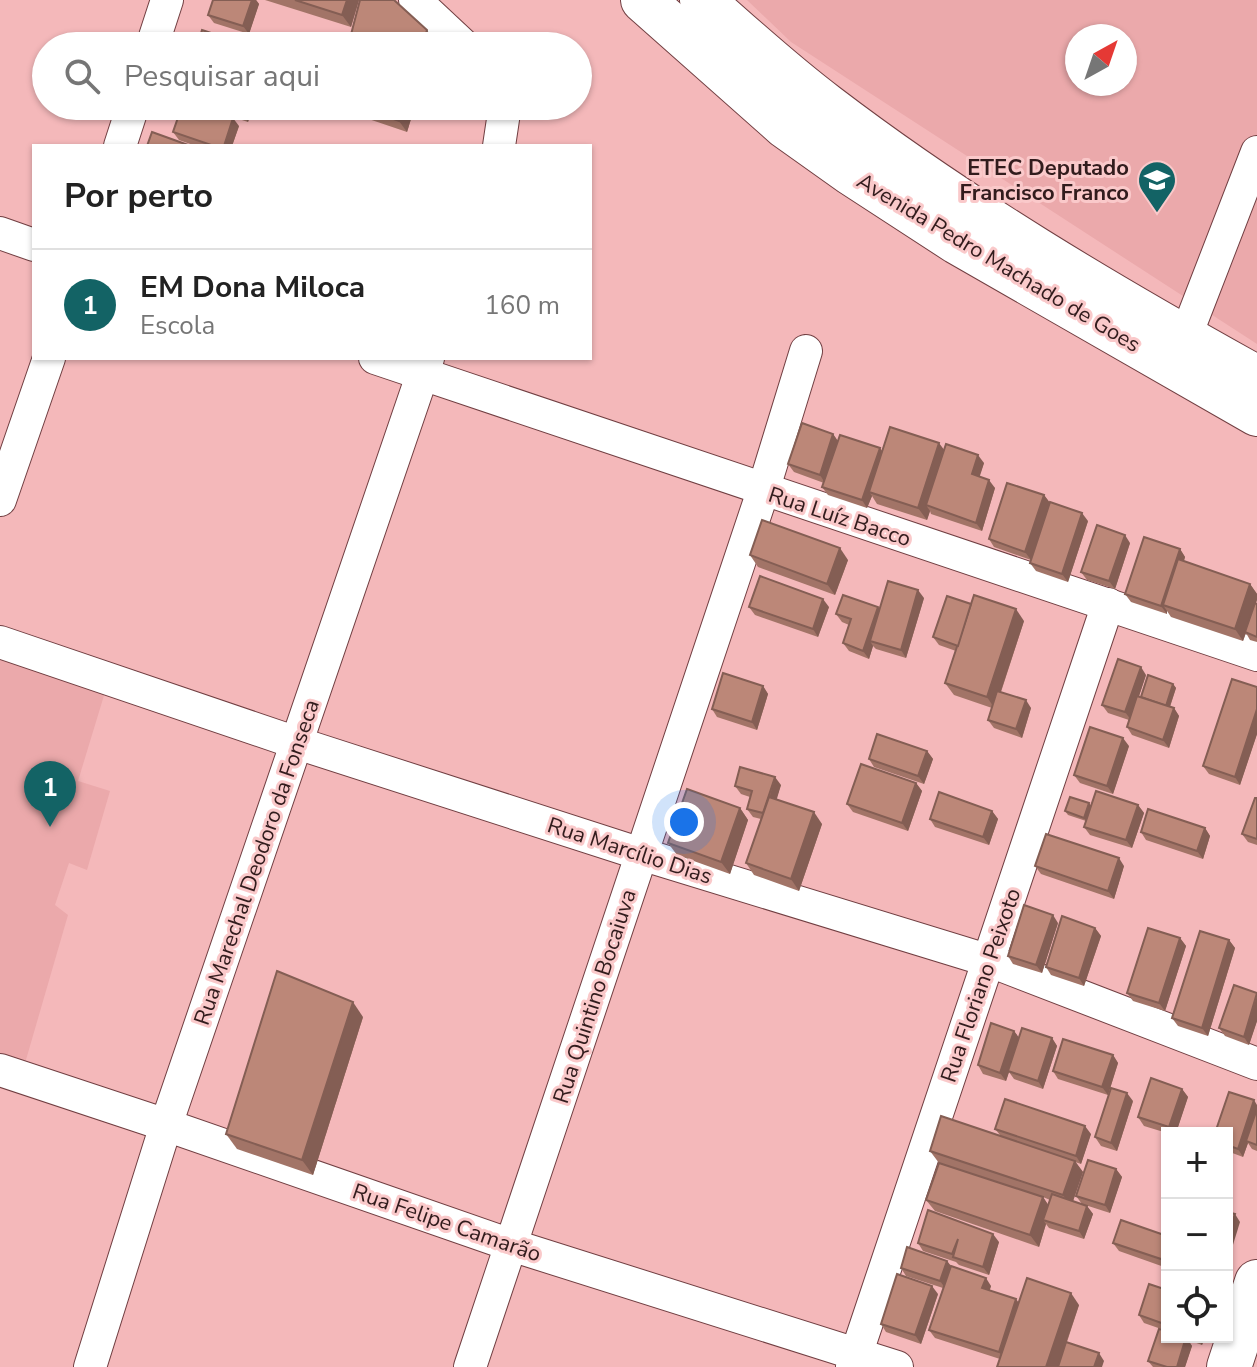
<!DOCTYPE html>
<html lang="pt">
<meta charset="utf-8">
<style>
body{margin:0;font-family:"Nunito Sans",sans-serif;background:#f6f6f6;color:#222}
.controls{position:absolute;right:24px;bottom:24px;display:grid;overflow:hidden;border-radius:0px;box-shadow:0 2px 6px #0004}
.controls button{width:72px;height:72px;display:grid;place-items:center;padding:0;border:0;border-bottom:2px solid #e0e0e0;background:#fff;color:#222;font:40px sans-serif}
.compass{position:absolute;left:1065px;top:24px;width:72px;height:72px;border-radius:50%;background:#fff;box-shadow:0 2px 6px #0004;rotate:40deg}
.you{position:absolute;left:684px;top:822px;width:28px;height:28px;margin:-20px;border:6px solid #fff;border-radius:50%;background:#1a73e8;box-shadow:0 0 0 12px #1a73e833}
.badge{display:grid;place-items:center;width:52px;height:52px;border-radius:50%;background:#136365;color:#fff;font-size:26px;font-weight:700}
.pin{position:absolute;translate:-50% -66px;filter:drop-shadow(0 2px 4px #0008)}
.pin::after{content:'';position:absolute;top:42px;width:28px;height:24px;background:inherit;clip-path:polygon(0 0,100% 0,50% 100%)}
.list{margin:0;padding:0;list-style:none}
h2{display:flex;justify-content:space-between;align-items:center;height:104px;margin:0;padding:0 32px;font-size:34px}
h2 small{font-size:26px;font-weight:400;color:#767676}
.list li{display:grid;grid-template-columns:52px 1fr auto;gap:24px;align-items:center;box-sizing:border-box;height:112px;padding:0 32px;border-top:2px solid #e0e0e0}
.list b{display:block;font-size:30px;white-space:nowrap}
.list p{margin:0;font-size:26px;white-space:nowrap;color:#767676}
.list em{font-size:26px;font-style:normal;color:#767676}
.icon{flex:none;width:44px;height:44px;fill:none;stroke:currentColor;stroke-width:2;stroke-linecap:round;stroke-linejoin:round}
.map{position:relative;flex:none;width:1257px;height:1367px;overflow:hidden}
.search{position:absolute;background:#fff;box-shadow:0 2px 6px #0004;left:32px;top:32px;width:560px;height:88px;display:flex;align-items:center;gap:20px;box-sizing:border-box;padding:0 28px;border-radius:44px;color:#767676;font-size:30px}
.panel{position:absolute;background:#fff;box-shadow:0 2px 6px #0004;left:32px;top:144px;width:560px;height:216px;border-radius:0px}
.map>svg:first-child{display:block}
.built{fill:#eba9ab;fill-rule:evenodd}
.lines{fill:none;stroke-linecap:round;stroke-linejoin:round}
.street-casing{stroke:#713f42;stroke-width:34}
.secondary-casing{stroke:#713f42;stroke-width:46}
.street{stroke:#fff;stroke-width:32}
.secondary{stroke:#fff;stroke-width:44}
.wall{fill:#a27467;fill-rule:evenodd}
.shaded-wall{fill:#845e54}
.building{fill:#bc8778;stroke:#845e54;stroke-width:2}
.labels{text-anchor:middle;stroke-width:6;stroke-linejoin:round;paint-order:stroke}
.poi-label{font-size:22px;font-weight:bold;fill:#321c1d;stroke:#fac9ca;text-anchor:end}
.street-label{font-size:22px;fill:#321c1d;stroke:#fac9ca}
</style>
<div class="map">
<svg width="1257" height="1367" viewBox="0 0 1257 1367">
<rect width="100%" height="100%" fill="#f4b8ba"/>
<!-- built -->
<g class="built">
<path d="M747,0H1257V344L791,42ZM1077,36H1125V84H1077Z"/>
<path d="M0,642L109,679L78,781L110,791L87,870L69,863L55,905L68,915L21,1077L0,1069Z"/>
</g>
<g class="lines">
<defs>
<g id="street">
<path d="M415,0L464,46"/>
<path d="M152,46L167,0"/>
<path d="M120,146L133,106"/>
<path d="M499,146L505,106"/>
<path d="M0,233L34,245"/>
<path d="M1185,338L1257,152"/>
<path d="M375,358L1257,655"/>
<path d="M0,500L49,358"/>
<path d="M0,642L297,743L641,854L990,961L1257,1064"/>
<path d="M0,1070L166,1125L511,1245L897,1367"/>
<path d="M90,1367L166,1125L428,358"/>
<path d="M470,1367L763,491L806,351"/>
<path d="M852,1367L1108,604"/>
</g>
<g id="secondary">
<path d="M643,0L785,126L851,173L957,242L1257,414"/>
<path d="M702,0C743,36 783,73 827,106C962,209 1109,296 1257,378"/>
<path d="M1229,1367L1257,1282"/>
</g>
</defs>
<!-- street casing -->
<use href="#street" class="street-casing"/>
<!-- secondary casing -->
<use href="#secondary" class="secondary-casing"/>
<!-- street -->
<use href="#street" class="street"/>
<!-- secondary -->
<use href="#secondary" class="secondary"/>
</g>
<!-- wall -->
<g class="wall">
<path d="M213,0H256L259,4L249,34L214,23L208,15Z"/>
<path d="M265,0H359L351,27Z"/>
<path d="M204,106H253L248,122L205,108Z"/>
<path d="M339,106H415L407,132L342,110Z"/>
<path d="M239,126L232,146H196L179,140L173,132Z"/>
<path d="M833,434L838,441L880,448L882,451L944,450L984,463L979,477L995,488L982,531L931,514L930,511L927,520L877,504L872,496L867,508L828,495L822,487L824,483L794,472L788,464Z"/>
<path d="M1044,495L1050,503L1031,560L994,547L989,539Z"/>
<path d="M1088,521L1068,582L1036,571L1030,563Z"/>
<path d="M1130,543L1115,589L1087,580L1081,572Z"/>
<path d="M1180,549L1185,557L1184,561L1250,584L1257,594L1256,603L1257,604V642L1250,640L1246,633L1243,641L1171,617L1167,611V614L1131,602L1125,594Z"/>
<path d="M750,555L848,560L835,595L758,567Z"/>
<path d="M924,598L906,658L876,649L873,646L869,659L849,651L843,643L849,625L842,622L836,614L879,609Z"/>
<path d="M749,607H829L818,637L755,615Z"/>
<path d="M1024,621L1001,692L1031,708L1022,738L994,728L988,720L992,708L954,695L945,683L956,651L939,645L933,637Z"/>
<path d="M1146,675L1139,696L1141,697L1173,684L1176,688L1170,707L1174,708L1179,716L1169,748L1132,735L1127,727L1129,720L1108,713L1102,705Z"/>
<path d="M763,686L768,694L757,730L717,717L712,709Z"/>
<path d="M1257,687V734L1240,785L1209,774L1203,766Z"/>
<path d="M1129,746L1113,794L1080,783L1074,775Z"/>
<path d="M927,751L933,759L924,784L874,767L869,759Z"/>
<path d="M916,783L922,791L908,831L853,812L847,804Z"/>
<path d="M781,785L776,799L822,824L799,891L754,875L746,863L761,819L753,817L747,809L750,797L741,794L735,786Z"/>
<path d="M1257,798V845L1248,842L1242,834Z"/>
<path d="M1089,803L1091,806L1138,805L1144,813L1132,848L1090,835L1084,827L1086,821L1068,815L1065,811Z"/>
<path d="M740,808L748,820L730,874L677,855L668,843Z"/>
<path d="M992,811L998,819L989,845L935,827L930,819Z"/>
<path d="M1205,828L1210,836L1203,859L1146,840L1141,832Z"/>
<path d="M1035,866H1124L1114,899L1041,874Z"/>
<path d="M1058,923L1042,973L1013,964L1008,956Z"/>
<path d="M1095,928L1101,936L1084,986L1051,975L1046,967Z"/>
<path d="M1180,938L1186,946L1165,1011L1133,1001L1127,993Z"/>
<path d="M1229,940L1235,948L1208,1036L1178,1026L1172,1018Z"/>
<path d="M1257,993V1021L1249,1045L1225,1036L1219,1028Z"/>
<path d="M363,1017L313,1175L237,1149L226,1134Z"/>
<path d="M1014,1031L1019,1038H1052L1057,1046L1043,1089L1014,1079L1009,1072L1006,1081L983,1074L978,1065Z"/>
<path d="M1113,1055L1118,1063L1108,1095L1058,1079L1053,1071Z"/>
<path d="M1182,1089L1188,1097L1176,1133H1167L1144,1126L1138,1117Z"/>
<path d="M1133,1101L1117,1151L1101,1146L1095,1137Z"/>
<path d="M1257,1105V1151L1252,1149L1248,1143L1243,1157L1227,1151V1133Z"/>
<path d="M995,1129L1091,1134L1081,1164L1075,1162L1083,1172L1073,1201L1087,1206L1093,1214L1084,1239L1049,1228L1046,1224L1039,1247L935,1211L926,1200L939,1163L930,1151L1000,1135ZM1043,1197L1050,1200L1048,1205Z"/>
<path d="M1116,1169L1122,1177L1110,1213L1082,1204L1076,1196Z"/>
<path d="M1167,1236V1268L1119,1251L1113,1243Z"/>
<path d="M999,1242L989,1275L959,1265L956,1262L923,1251L918,1243Z"/>
<path d="M947,1261L951,1266L991,1286L989,1291L1019,1303L1079,1305L1067,1342L1104,1361L1000,1359L935,1338L929,1330L943,1288L906,1276L901,1268Z"/>
<path d="M1167,1290V1331L1144,1323L1139,1315Z"/>
<path d="M938,1294L921,1344L886,1332L881,1324Z"/>
<path d="M1167,1337H1205L1202,1345L1188,1340L1192,1346L1185,1367H1153L1148,1361Z"/>
</g>
<!-- shaded-wall -->
<g class="shaded-wall">
<path d="M252,0H256L259,4L249,34L243,26Z"/>
<path d="M347,0H359L351,27L342,15Z"/>
<path d="M427,30L435,42L434,46H422Z"/>
<path d="M245,106H253L248,122L242,114Z"/>
<path d="M403,106H415L407,132L399,121Z"/>
<path d="M233,118L239,126L232,146H224Z"/>
<path d="M833,434L839,443L825,483L820,475Z"/>
<path d="M939,443L948,455L926,505L930,511L927,520L918,508Z"/>
<path d="M880,448L885,456L869,492L872,496L867,508L862,500Z"/>
<path d="M978,455L984,463L978,482L972,474Z"/>
<path d="M989,480L995,488L982,531L976,523Z"/>
<path d="M1044,495L1050,503L1031,560L1025,552Z"/>
<path d="M1082,513L1088,521L1068,582L1062,574Z"/>
<path d="M1125,535L1130,543L1115,589L1109,581Z"/>
<path d="M840,548L848,560L835,595L827,584Z"/>
<path d="M1180,549L1185,557L1169,607L1163,605L1167,611V614L1161,606Z"/>
<path d="M1250,584L1257,594V600L1243,641L1235,629Z"/>
<path d="M918,590L924,598L906,658L901,650Z"/>
<path d="M823,599L829,607L818,637L813,629Z"/>
<path d="M878,607L884,615L870,641L873,646L869,659L863,651Z"/>
<path d="M1016,609L1024,621L995,709L987,697Z"/>
<path d="M1141,667L1146,675L1131,720L1125,712Z"/>
<path d="M1173,684L1176,688L1168,712L1165,708Z"/>
<path d="M763,686L768,694L757,730L752,722Z"/>
<path d="M1026,700L1031,708L1022,738L1016,729Z"/>
<path d="M1174,708L1179,716L1169,748L1163,740Z"/>
<path d="M1257,709V734L1240,785L1235,777Z"/>
<path d="M1123,738L1129,746L1113,794L1107,786Z"/>
<path d="M927,751L933,759L924,784L918,776Z"/>
<path d="M775,777L781,785L770,822L765,814Z"/>
<path d="M916,783L922,791L908,831L902,823Z"/>
<path d="M1089,803L1092,807L1087,822L1084,818Z"/>
<path d="M1138,805L1144,813L1132,848L1126,840Z"/>
<path d="M740,808L748,820L730,874L721,862Z"/>
<path d="M992,811L998,819L989,845L983,837Z"/>
<path d="M814,812L822,824L799,891L791,879Z"/>
<path d="M1205,828L1210,836L1203,859L1197,851Z"/>
<path d="M1119,858L1124,866L1114,899L1108,891Z"/>
<path d="M1053,915L1058,923L1042,973L1036,965Z"/>
<path d="M1095,928L1101,936L1084,986L1079,978Z"/>
<path d="M1180,938L1186,946L1165,1011L1159,1003Z"/>
<path d="M1229,940L1235,948L1208,1036L1202,1028Z"/>
<path d="M1257,996V1021L1249,1045L1244,1037Z"/>
<path d="M353,1002L363,1017L313,1175L302,1160Z"/>
<path d="M1014,1031L1020,1039L1006,1081L1000,1073Z"/>
<path d="M1052,1038L1057,1046L1043,1089L1038,1081Z"/>
<path d="M1113,1055L1118,1063L1108,1095L1102,1087Z"/>
<path d="M1182,1089L1188,1097L1176,1133H1173L1169,1127Z"/>
<path d="M1127,1093L1133,1101L1117,1151L1111,1143Z"/>
<path d="M1254,1100L1257,1105V1115L1246,1141L1248,1143L1243,1157L1238,1149Z"/>
<path d="M1085,1126L1091,1134L1081,1164L1076,1156Z"/>
<path d="M1075,1161L1083,1172L1071,1207L1063,1195Z"/>
<path d="M1116,1169L1122,1177L1110,1213L1105,1205Z"/>
<path d="M1043,1197L1051,1209L1043,1220L1046,1224L1039,1247L1030,1235Z"/>
<path d="M1087,1206L1093,1214L1084,1239L1079,1231Z"/>
<path d="M1235,1214L1240,1222L1232,1248L1227,1242V1237Z"/>
<path d="M993,1234L999,1242L989,1275L983,1267Z"/>
<path d="M947,1261L953,1269L946,1289L940,1281Z"/>
<path d="M986,1278L991,1286L988,1296L982,1288Z"/>
<path d="M932,1286L938,1294L921,1344L915,1335Z"/>
<path d="M1071,1293L1079,1305L1058,1367H1046Z"/>
<path d="M1016,1299L1022,1307L1005,1360L999,1352Z"/>
<path d="M1186,1337L1192,1346L1185,1367H1177Z"/>
<path d="M1201,1337H1205L1202,1345L1199,1341Z"/>
<path d="M1099,1353L1104,1361L1102,1367H1094Z"/>
</g>
<!-- building -->
<g class="building">
<path d="M213,0H252L243,26L208,15Z"/>
<path d="M295,0H347L342,15Z"/>
<path d="M360,0H394L427,30L422,46H348Z"/>
<path d="M202,30L250,46H197Z"/>
<path d="M265,36L293,46H262Z"/>
<path d="M182,106H198L233,118L224,146H214L173,132Z"/>
<path d="M219,106H245L242,114Z"/>
<path d="M356,106H403L399,121Z"/>
<path d="M152,132L188,145L187,146H147Z"/>
<path d="M802,423L833,434L820,475L788,464Z"/>
<path d="M890,427L939,443L918,508L869,492Z"/>
<path d="M840,435L880,448L862,500L822,487Z"/>
<path d="M946,444L978,455L972,474L989,480L976,523L926,505Z"/>
<path d="M1007,483L1044,495L1025,552L989,539Z"/>
<path d="M1050,502L1082,513L1062,574L1030,563Z"/>
<path d="M762,520L840,548L827,584L750,555Z"/>
<path d="M1097,525L1125,535L1109,581L1081,572Z"/>
<path d="M1144,537L1180,549L1161,606L1125,594Z"/>
<path d="M1178,559L1250,584L1235,629L1163,605Z"/>
<path d="M760,576L823,599L813,629L749,607Z"/>
<path d="M888,581L918,590L901,650L870,641Z"/>
<path d="M843,595L878,607L863,651L843,643L851,619L836,614Z"/>
<path d="M974,595L1016,609L987,697L945,683Z"/>
<path d="M947,596L971,604L958,646L933,637Z"/>
<path d="M1255,603L1257,604V637L1245,632Z"/>
<path d="M1118,659L1141,667L1125,712L1102,705Z"/>
<path d="M723,673L763,686L752,722L712,709Z"/>
<path d="M1148,675L1173,684L1166,706L1141,697Z"/>
<path d="M1232,679L1257,687V709L1235,777L1203,766Z"/>
<path d="M997,691L1026,700L1016,729L988,720Z"/>
<path d="M1137,696L1174,708L1163,740L1127,727Z"/>
<path d="M1090,727L1123,738L1107,786L1074,775Z"/>
<path d="M877,734L927,751L918,776L869,759Z"/>
<path d="M861,764L916,783L902,823L847,804Z"/>
<path d="M740,767L775,777L763,813L747,809L752,791L735,786Z"/>
<path d="M687,789L740,808L721,862L668,843Z"/>
<path d="M1096,791L1138,805L1126,840L1084,827Z"/>
<path d="M939,792L992,811L983,837L930,819Z"/>
<path d="M769,797L814,812L791,879L746,863Z"/>
<path d="M1070,797L1089,803L1084,818L1065,811Z"/>
<path d="M1255,798H1257V839L1242,834Z"/>
<path d="M1148,809L1205,828L1197,851L1141,832Z"/>
<path d="M1046,834L1119,858L1108,891L1035,866Z"/>
<path d="M1024,905L1053,915L1036,965L1008,956Z"/>
<path d="M1062,916L1095,928L1079,978L1046,967Z"/>
<path d="M1148,928L1180,938L1159,1003L1127,993Z"/>
<path d="M1200,931L1229,940L1202,1028L1172,1018Z"/>
<path d="M277,971L353,1002L302,1160L226,1134Z"/>
<path d="M1234,985L1257,993L1244,1037L1219,1028Z"/>
<path d="M991,1023L1014,1031L1000,1073L978,1065Z"/>
<path d="M1022,1028L1052,1038L1038,1081L1008,1071Z"/>
<path d="M1063,1039L1113,1055L1102,1087L1053,1071Z"/>
<path d="M1151,1078L1182,1089L1169,1127L1138,1117Z"/>
<path d="M1111,1088L1127,1093L1111,1143L1095,1137Z"/>
<path d="M1229,1092L1254,1100L1238,1149L1227,1145V1133H1215Z"/>
<path d="M1005,1099L1085,1126L1076,1156L995,1129Z"/>
<path d="M1257,1109V1145L1246,1141Z"/>
<path d="M941,1116L1075,1161L1063,1195L930,1151Z"/>
<path d="M1088,1160L1116,1169L1105,1205L1076,1196Z"/>
<path d="M939,1163L1043,1197L1030,1235L926,1200Z"/>
<path d="M1052,1194L1087,1206L1079,1231L1043,1220Z"/>
<path d="M928,1210L993,1234L983,1267L953,1257L958,1239L952,1254L918,1243Z"/>
<path d="M1227,1212L1235,1214L1227,1237Z"/>
<path d="M1121,1220L1167,1236V1261L1113,1243Z"/>
<path d="M907,1247L947,1261L940,1281L901,1268Z"/>
<path d="M951,1266L986,1278L982,1288L1016,1299L999,1352L929,1330Z"/>
<path d="M897,1274L932,1286L915,1335L881,1324Z"/>
<path d="M1027,1278L1071,1293L1046,1367H997Z"/>
<path d="M1149,1284L1167,1290V1325L1139,1315Z"/>
<path d="M1159,1329L1167,1331V1337H1186L1177,1367H1167L1148,1361Z"/>
<path d="M1188,1337H1201L1199,1341Z"/>
<path d="M1066,1342L1099,1353L1094,1367H1058Z"/>
</g>
<!-- icons -->
<defs>
<symbol id="university-pin" viewBox="-11 -11 22 30"><path d="M0 17L-7.5 6A9.5 9.5 0 1 1 7.5 6Z" fill="#136365" stroke="#fac9ca"/><path d="M0-5L7-2L0 1L-7-2ZM-4 1L0 2.5L4 1V4Q0 6-4 4Z" fill="#fff"/></symbol>
</defs>
<g fill-rule="evenodd">
<use href="#university-pin" x="1135" y="158" width="44" height="60"/>
</g>
<g class="labels">
<!-- poi labels -->
<g class="poi-label">
<text x="1129" y="175">ETEC Deputado<tspan x="1129" dy="25">Francisco Franco</tspan></text>
</g>
<!-- street labels -->
<g class="street-label">
<text transform="translate(999 262) rotate(31)" y="8">Avenida Pedro Machado de Goes</text>
<text transform="translate(840 516) rotate(18)" y="8">Rua Luíz Bacco</text>
<text transform="translate(630 850) rotate(18)" y="8">Rua Marcílio Dias</text>
<text transform="translate(256 862) rotate(-71)" y="8">Rua Marechal Deodoro da Fonseca</text>
<text transform="translate(980 985) rotate(-71)" y="8">Rua Floriano Peixoto</text>
<text transform="translate(594 996) rotate(-72)" y="8">Rua Quintino Bocaiuva</text>
<text transform="translate(447 1222) rotate(19)" y="8">Rua Felipe Camarão</text>
</g>
</g>
</svg>
<div class="controls">
<button>+</button>
<button>−</button>
<button><svg class="icon" aria-label="locate" viewBox="0 0 24 24"><circle cx="12" cy="12" r="6"/><path d="M12 2v4M12 18v4M2 12h4M18 12h4"/></svg></button>
</div>
<svg class="compass" viewBox="-18 -18 36 36"><path d="M0-13l5 13h-10z" fill="#e53935"/><path d="M0 13l5-13h-10z" fill="#767676"/></svg>
<div class="you"></div>
<div class="pin badge" style="left:50px;top:827px">1</div>
<div class="search"><svg class="icon" aria-label="search" viewBox="0 0 24 24"><circle cx="10" cy="10" r="6"/><path d="M15 15l6 6"/></svg>Pesquisar aqui</div>
<section class="panel">
<h2>Por perto<small></small></h2>
<ul class="list">
<li><span class="badge">1</span><div><b>EM Dona Miloca</b><p>Escola</p></div><em>160 m</em></li>
</ul>
</section>
</div>
